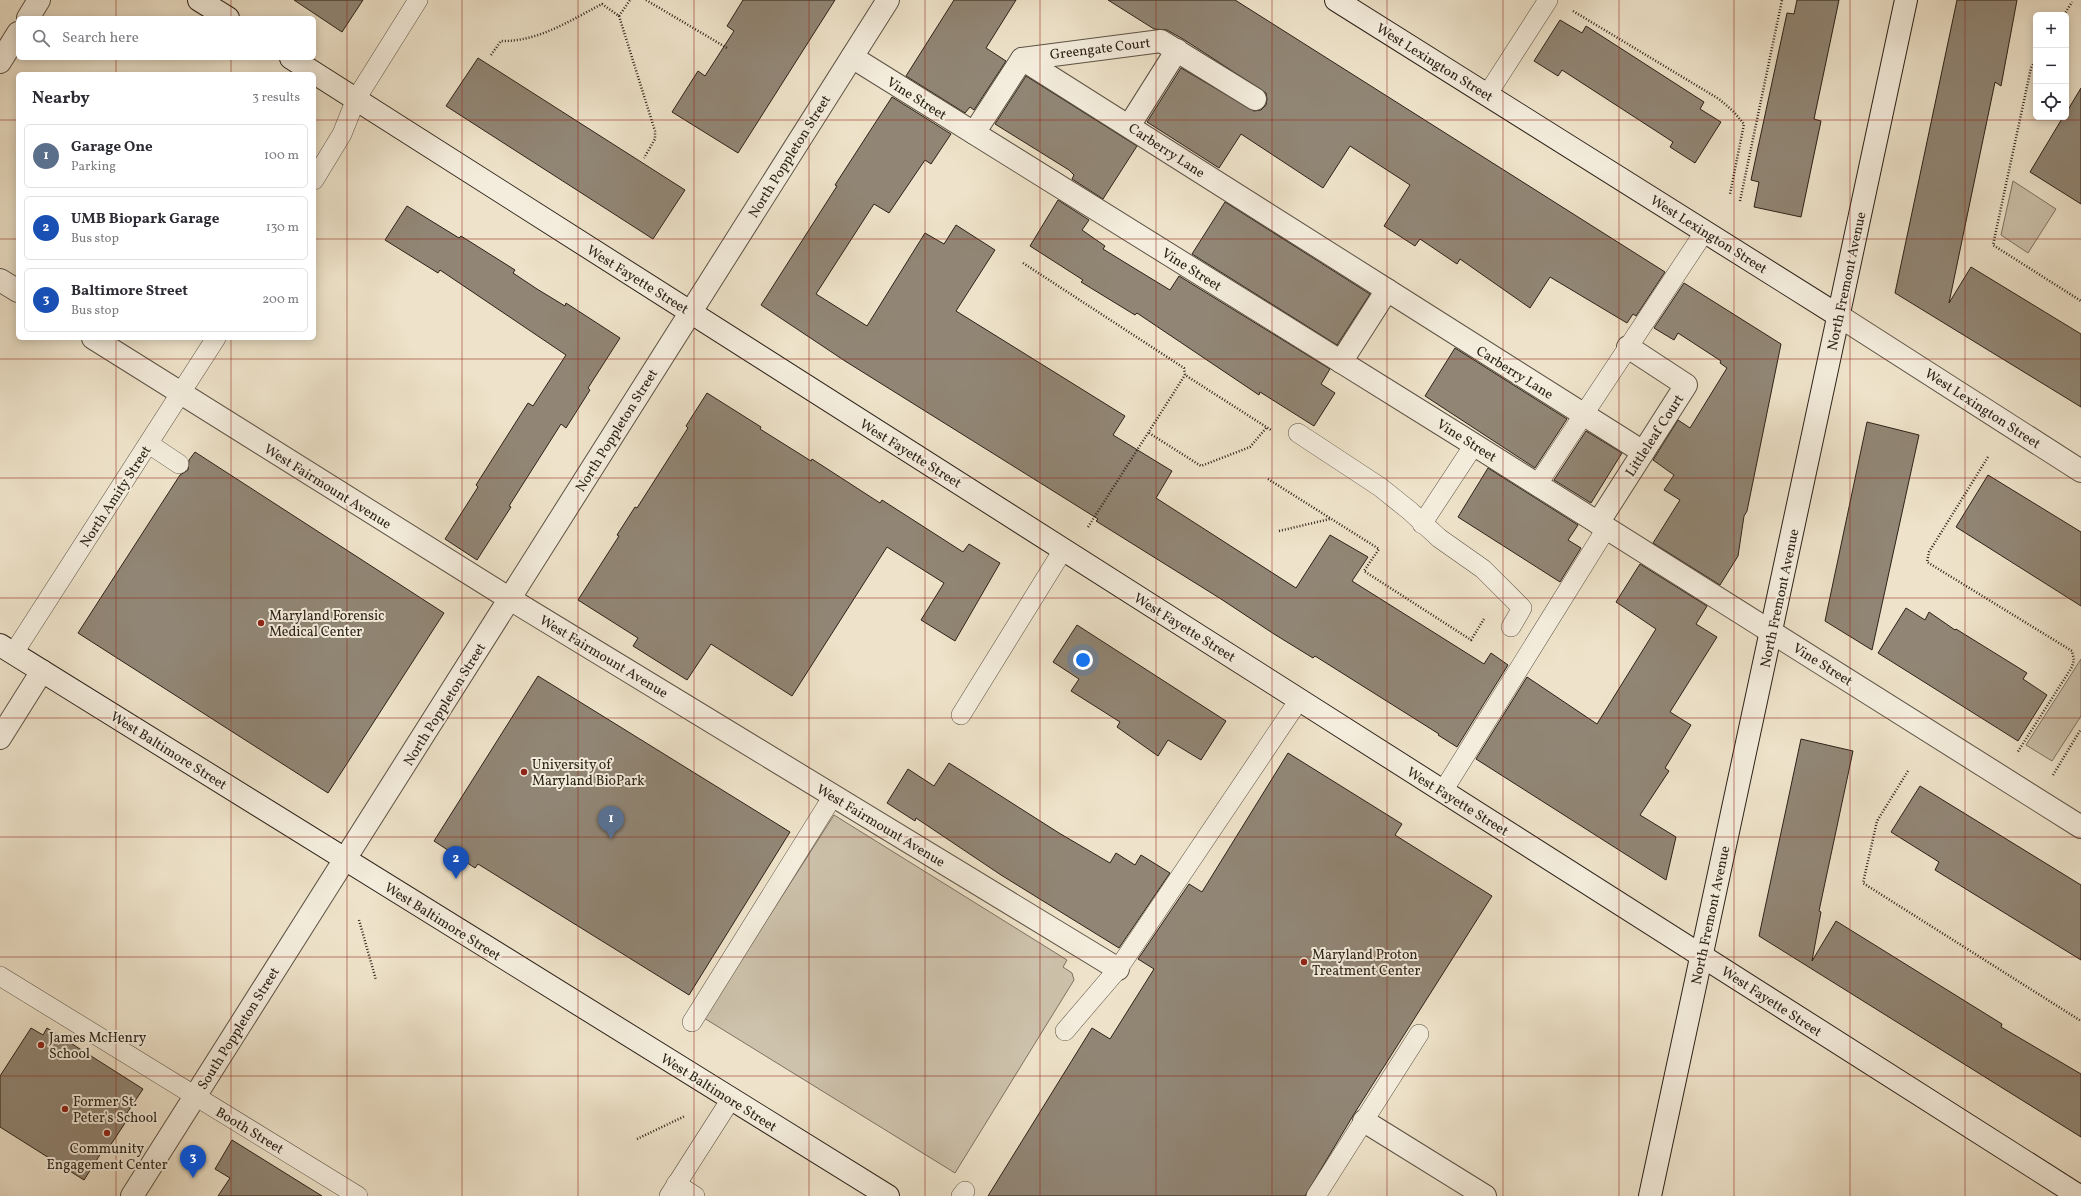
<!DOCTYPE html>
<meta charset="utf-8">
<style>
body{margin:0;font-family:Vollkorn,serif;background:#f2f2f3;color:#2b2b33}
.controls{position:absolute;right:12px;top:12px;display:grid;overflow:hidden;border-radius:6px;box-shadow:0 2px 10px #0003}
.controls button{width:36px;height:36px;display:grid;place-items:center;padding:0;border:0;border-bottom:1px solid #e1e1e2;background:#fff;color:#2b2b33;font:20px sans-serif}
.you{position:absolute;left:1083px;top:660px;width:14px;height:14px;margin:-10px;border:3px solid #fff;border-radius:50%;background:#1a73e8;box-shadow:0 0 0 6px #1a73e833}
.badge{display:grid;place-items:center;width:26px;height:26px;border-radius:50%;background:#b45309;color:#fff;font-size:13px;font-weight:700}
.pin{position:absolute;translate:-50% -33px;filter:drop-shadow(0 1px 2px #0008)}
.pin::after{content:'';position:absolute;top:21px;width:14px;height:12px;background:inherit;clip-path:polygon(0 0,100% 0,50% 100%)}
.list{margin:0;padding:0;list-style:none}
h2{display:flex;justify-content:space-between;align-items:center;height:52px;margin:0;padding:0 16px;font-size:17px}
h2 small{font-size:13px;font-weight:400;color:#7c7c81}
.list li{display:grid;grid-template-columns:26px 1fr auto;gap:12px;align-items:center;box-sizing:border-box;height:64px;margin:0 8px 8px;padding:0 8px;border:1px solid #e1e1e2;border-radius:6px}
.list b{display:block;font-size:15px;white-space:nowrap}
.list p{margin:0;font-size:13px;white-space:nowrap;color:#7c7c81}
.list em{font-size:13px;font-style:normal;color:#7c7c81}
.icon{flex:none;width:22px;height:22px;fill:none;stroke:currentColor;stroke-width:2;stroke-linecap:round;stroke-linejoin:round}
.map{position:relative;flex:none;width:2081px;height:1196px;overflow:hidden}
.search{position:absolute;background:#fff;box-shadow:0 2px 10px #0003;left:16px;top:16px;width:300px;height:44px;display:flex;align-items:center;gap:10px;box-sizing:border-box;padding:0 14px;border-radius:6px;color:#7c7c81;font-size:15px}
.panel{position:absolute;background:#fff;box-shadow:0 2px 10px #0003;left:16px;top:72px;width:300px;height:268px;border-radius:6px}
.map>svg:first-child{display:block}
.green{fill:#cdc2ac;stroke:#7c7262}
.building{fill:#918675;stroke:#2c2218}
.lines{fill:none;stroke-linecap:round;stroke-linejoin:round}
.lane-casing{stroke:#5c5244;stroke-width:20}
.street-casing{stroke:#5c5244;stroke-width:24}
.secondary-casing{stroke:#2c2218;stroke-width:24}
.path{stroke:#2c2218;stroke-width:2.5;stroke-dasharray:1 2;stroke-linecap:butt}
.lane{stroke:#f4eddd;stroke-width:19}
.street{stroke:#f4eddd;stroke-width:22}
.secondary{stroke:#f4eddd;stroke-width:22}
.grid{fill:none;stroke:#8f2418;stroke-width:1;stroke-opacity:0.55}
.poi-dot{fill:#8f2418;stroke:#f4eddd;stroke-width:1.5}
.labels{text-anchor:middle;stroke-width:4;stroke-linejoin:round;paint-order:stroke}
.street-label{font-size:14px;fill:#2c2218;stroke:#f4eddd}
.poi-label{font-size:14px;fill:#2c2218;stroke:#f4eddd;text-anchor:start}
</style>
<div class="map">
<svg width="2081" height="1196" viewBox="0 0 2081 1196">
<rect width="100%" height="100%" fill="#eee3ca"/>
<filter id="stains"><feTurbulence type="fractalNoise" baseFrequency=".005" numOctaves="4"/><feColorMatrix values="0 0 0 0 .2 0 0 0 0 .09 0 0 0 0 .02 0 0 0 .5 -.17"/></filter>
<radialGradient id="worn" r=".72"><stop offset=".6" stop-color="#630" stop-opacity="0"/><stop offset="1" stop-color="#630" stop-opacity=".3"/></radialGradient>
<!-- green -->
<g class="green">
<path d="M2013,181L2056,209L2028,253L2001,235Z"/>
<path d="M2081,659V716L2052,761L2026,745Z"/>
<path d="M834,815L1067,960L1063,967L1072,973L1074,980L955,1173L704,1018Z"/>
</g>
<!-- building -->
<g class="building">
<path d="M294,0H363L342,32Z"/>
<path d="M743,0H835L738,153L672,112L698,71L705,76L734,31L727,26Z"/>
<path d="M954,0H1016L986,48L1006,61L974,110L970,107L965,113L906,76Z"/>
<path d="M1108,0H1235L1665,272L1636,316L1633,314L1627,323L1550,277L1530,308L1460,259L1457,264L1420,239L1415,246L1384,226L1410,185L1350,146L1323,188L1241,134L1219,168L1147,122L1181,68L1254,111L1261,110L1266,105L1267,99L1266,93L1183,39L1167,30L1154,29Z"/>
<path d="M1797,0H1839L1814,119L1821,121L1801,217L1754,207L1759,182L1751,180L1787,13L1794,14Z"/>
<path d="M1957,0H2017L2001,86L1995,82L1949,303L1971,267L2081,334V407L1895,293Z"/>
<path d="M1560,20L1582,33L1586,26L1704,102L1700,109L1721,122L1695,163L1670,147L1673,142L1562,70L1558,76L1534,61Z"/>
<path d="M478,58L685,190L653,239L446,106Z"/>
<path d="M1026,76L1137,146L1103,199L1072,179L1074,175L1069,170L995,124Z"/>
<path d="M2081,88V204L2030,172L2063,117H2066V113Z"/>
<path d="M892,97L951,134L931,164L925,160L889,213L874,204L816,294L867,326L925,233L944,244L956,225L995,250L956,311L1125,416L1113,435L1172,471L1156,498L1296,588L1330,535L1368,557L1352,581L1484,664L1491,653L1508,665L1457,747L1438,735L1439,734L1315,656L1313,658L1274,634L1221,599L1096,521L1098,519L845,361L761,305L837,186L835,185Z"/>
<path d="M1058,200L1089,220L1082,230L1105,246L1103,249L1129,265L1170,290L1179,276L1330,369L1321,384L1335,393L1314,426L1260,392L1259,395L1137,313L1135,315L1081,282L1083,280L1030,246Z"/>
<path d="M1225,202L1370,294L1337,345L1192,254Z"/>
<path d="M407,206L459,238L461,236L515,270L513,273L537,289L565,306L566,303L620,338L588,388L590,390L566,428L561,424L509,506L511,507L477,560L445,539L478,487L476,485L528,403L533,406L566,355L440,270L438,273L385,240Z"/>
<path d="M1684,283L1781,344L1747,511L1744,516L1738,556L1720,585L1653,543L1680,500L1664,490L1674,475L1653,460L1678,420L1690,428L1727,368L1720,363L1721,361L1678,333L1674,340L1654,328Z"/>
<path d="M1455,348L1567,419L1535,468L1425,396Z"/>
<path d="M707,393L761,427L760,429L811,461L812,459L880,503L882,500L963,552L969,544L1000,563L955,641L921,620L944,583L887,547L792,696L711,644L687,680L633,646L638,638L578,600L619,536L617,535L635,507L637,508L688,428L686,426Z"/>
<path d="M1867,422L1919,435L1872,650L1825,621Z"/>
<path d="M1586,431L1622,453L1591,503L1554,480Z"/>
<path d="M195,452L444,613L328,793L78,633L180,475L188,470L189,460Z"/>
<path d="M1488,468L1578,525L1568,540L1581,548L1560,582L1458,517Z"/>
<path d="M1988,475L2081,532V606L1956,527Z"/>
<path d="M1640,564L1707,606L1696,624L1717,637L1670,712L1691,725L1665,768L1669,771L1640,815L1676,837L1666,880L1476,759L1527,677L1597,724L1656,629L1616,602Z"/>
<path d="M1906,608L1925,620L1929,612L1955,630L1956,629L2027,673L2023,679L2047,695L2018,741L1878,653Z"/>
<path d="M1077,625L1226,721L1201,760L1168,740L1158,756L1117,727L1120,722L1071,691L1079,679L1053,662Z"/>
<path d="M538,676L790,832L689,995L478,864L475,868L434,841Z"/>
<path d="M1801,739L1853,751L1819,911L1821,912L1812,961L1836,921L2002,1024L2001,1027L2081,1074V1137L1759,936Z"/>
<path d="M1288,753L1402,824L1395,835L1492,896L1354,1114L1305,1196H988L1092,1028L1110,1039L1154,969L1138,959L1189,884L1202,892Z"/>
<path d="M949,763L1059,833L1110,863L1116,853L1135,865L1141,855L1170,873L1119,948L1001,875L916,818L915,821L887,803L908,769L934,786Z"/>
<path d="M1920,786L2081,885V960L1935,870L1939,862L1891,832Z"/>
<path d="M31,1028L43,1035L47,1028L143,1089L123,1119L127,1120L106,1152L103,1150L84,1180L0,1127V1076Z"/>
<path d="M232,1140L322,1196H218L230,1178L215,1169Z"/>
</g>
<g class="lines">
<defs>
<g id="lane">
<path d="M1487,95L1548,0"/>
<path d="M314,180L342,134L356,99L418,0"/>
<path d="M1298,433L1380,487L1410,511L1439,538L1483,569L1522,608L1511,627"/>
<path d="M149,444L179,464"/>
<path d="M1537,485L1705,231"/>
<path d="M1422,524L1474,445"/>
<path d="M13,654L216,338"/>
<path d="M961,715L1063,550"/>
<path d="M1443,791L1606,529"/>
<path d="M0,976L358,1196"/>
<path d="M692,1022L833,796"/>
<path d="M1065,1031L1118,969L1299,700"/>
<path d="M676,1184L695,1196"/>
<path d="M669,1196L731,1099"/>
<path d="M961,1196L965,1191"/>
<path d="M1316,1196L1419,1034"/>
</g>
<g id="street">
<path d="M28,18L39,0"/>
<path d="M852,57L1465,439L2081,827"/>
<path d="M1022,59L1161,41L1255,99"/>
<path d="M0,62L18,33"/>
<path d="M1129,126L1177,50"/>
<path d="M974,133L1022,59L1387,290L1341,362"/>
<path d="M0,280L18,291"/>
<path d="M1387,290L1643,452"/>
<path d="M1839,316L2081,471"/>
<path d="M93,338L510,599L1118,969"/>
<path d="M1598,523L1686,385L1628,347"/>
<path d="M0,738L42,671"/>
<path d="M1364,1121L1485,1196"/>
<path d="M132,1196L888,0"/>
</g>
<g id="secondary">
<path d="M199,0L228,18"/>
<path d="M1336,0L1839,316"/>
<path d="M291,58L2079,1196"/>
<path d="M0,645L888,1196"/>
<path d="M1650,1196L1906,0"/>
</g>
</defs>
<!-- lane casing -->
<use href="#lane" class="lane-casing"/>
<!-- street casing -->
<use href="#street" class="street-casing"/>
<!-- secondary casing -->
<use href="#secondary" class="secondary-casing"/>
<!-- path -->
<g class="path">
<path d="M646,0L727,48"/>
<path d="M1573,11L1719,99L1733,111L1744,124L1730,194"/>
<path d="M2064,15L2072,2"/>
<path d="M619,16L655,131V139L644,158"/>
<path d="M491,55L501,41C538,42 571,20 602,4L619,16L630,0"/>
<path d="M2036,59L2031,68L1993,245L2081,301"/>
<path d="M1740,201L1782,0"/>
<path d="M1023,263L1184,368L1185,375L1271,430"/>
<path d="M1149,433L1201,466L1250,447L1267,427"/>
<path d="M1988,457L1929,552L1927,562L2072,651L2074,660L2072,667L2017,753"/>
<path d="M1268,479L1379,549L1364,571L1471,640L1484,619"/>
<path d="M1088,527L1185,375"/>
<path d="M1279,531L1330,519"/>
<path d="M1908,771L1877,821L1863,883L2081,1021"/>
<path d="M2053,775L2081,729"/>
<path d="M359,920L376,980"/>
<path d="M637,1139L685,1116"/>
</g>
<!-- lane -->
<use href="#lane" class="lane"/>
<!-- street -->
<use href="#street" class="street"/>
<!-- secondary -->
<use href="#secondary" class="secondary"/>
</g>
<!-- grid -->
<path class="grid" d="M116,0V18M231,0V18M347,0V1196M462,0V1196M578,0V1196M694,0V1196M809,0V1196M925,0V1196M1040,0V1196M1156,0V1196M1272,0V1196M1387,0V1196M1503,0V1196M1619,0V1196M1734,0V1196M1850,0V1196M1965,0V1196M116,58V74M231,58V74M0,120H18M314,120H2081M0,239H18M314,239H2081M116,338V1196M231,338V1196M0,359H2081M0,478H2081M0,598H2081M0,718H2081M0,837H2081M0,957H2081M0,1076H2081"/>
<!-- markers -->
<g class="poi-dot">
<circle cx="261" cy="623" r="4"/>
<circle cx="524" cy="772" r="4"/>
<circle cx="1304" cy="962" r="4"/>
<circle cx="41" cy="1045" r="4"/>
<circle cx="65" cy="1109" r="4"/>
<circle cx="107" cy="1133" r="4"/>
</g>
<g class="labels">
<!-- street labels -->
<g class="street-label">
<text transform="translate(1100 48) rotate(-7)" y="5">Greengate Court</text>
<text transform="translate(1435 62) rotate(32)" y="5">West Lexington Street</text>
<text transform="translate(917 98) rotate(32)" y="5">Vine Street</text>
<text transform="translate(1167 150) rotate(33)" y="5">Carberry Lane</text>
<text transform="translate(789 156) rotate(-58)" y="5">North Poppleton Street</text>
<text transform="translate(1709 234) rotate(32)" y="5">West Lexington Street</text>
<text transform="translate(1192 269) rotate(32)" y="5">Vine Street</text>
<text transform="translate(638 279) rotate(32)" y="5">West Fayette Street</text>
<text transform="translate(1846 281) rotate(-78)" y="5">North Fremont Avenue</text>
<text transform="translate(1515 372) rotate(32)" y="5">Carberry Lane</text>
<text transform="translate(1983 408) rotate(33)" y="5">West Lexington Street</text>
<text transform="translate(616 430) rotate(-58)" y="5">North Poppleton Street</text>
<text transform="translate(1654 435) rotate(-57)" y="5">Littleleaf Court</text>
<text transform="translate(1467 440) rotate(32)" y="5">Vine Street</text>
<text transform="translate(911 453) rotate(32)" y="5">West Fayette Street</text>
<text transform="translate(328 486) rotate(32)" y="5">West Fairmount Avenue</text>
<text transform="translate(115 496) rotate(-57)" y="5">North Amity Street</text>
<text transform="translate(1779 598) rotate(-78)" y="5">North Fremont Avenue</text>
<text transform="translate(1185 627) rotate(32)" y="5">West Fayette Street</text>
<text transform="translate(604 656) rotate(31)" y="5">West Fairmount Avenue</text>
<text transform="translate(1823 664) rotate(32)" y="5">Vine Street</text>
<text transform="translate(444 704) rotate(-58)" y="5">North Poppleton Street</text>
<text transform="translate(169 750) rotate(32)" y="5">West Baltimore Street</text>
<text transform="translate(1458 801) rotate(32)" y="5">West Fayette Street</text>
<text transform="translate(881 825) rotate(31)" y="5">West Fairmount Avenue</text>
<text transform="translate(1710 915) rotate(-78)" y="5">North Fremont Avenue</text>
<text transform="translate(443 921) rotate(32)" y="5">West Baltimore Street</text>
<text transform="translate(1772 1001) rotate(33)" y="5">West Fayette Street</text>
<text transform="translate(238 1028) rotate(-58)" y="5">South Poppleton Street</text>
<text transform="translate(719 1092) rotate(32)" y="5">West Baltimore Street</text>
<text transform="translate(250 1130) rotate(31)" y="5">Booth Street</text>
</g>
<!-- poi labels -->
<g class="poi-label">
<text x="269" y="620">Maryland Forensic<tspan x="269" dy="16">Medical Center</tspan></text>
<text x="532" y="769">University of<tspan x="532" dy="16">Maryland BioPark</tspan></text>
<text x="1312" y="959">Maryland Proton<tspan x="1312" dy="16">Treatment Center</tspan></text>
<text x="49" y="1042">James McHenry<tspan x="49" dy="16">School</tspan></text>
<text x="73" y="1106">Former St.<tspan x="73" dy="16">Peter's School</tspan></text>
<text x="107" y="1153" text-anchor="middle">Community<tspan x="107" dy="16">Engagement Center</tspan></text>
</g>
</g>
<rect width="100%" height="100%" filter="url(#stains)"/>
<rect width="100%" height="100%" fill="url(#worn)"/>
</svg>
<div class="controls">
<button>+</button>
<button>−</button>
<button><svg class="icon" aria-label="locate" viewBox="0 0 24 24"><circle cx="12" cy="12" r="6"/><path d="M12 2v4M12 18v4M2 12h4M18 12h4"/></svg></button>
</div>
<div class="you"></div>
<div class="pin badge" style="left:611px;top:839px;background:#5c6f8a">1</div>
<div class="pin badge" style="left:456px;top:879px;background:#1a4fb4">2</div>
<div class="pin badge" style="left:193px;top:1178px;background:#1a4fb4">3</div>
<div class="search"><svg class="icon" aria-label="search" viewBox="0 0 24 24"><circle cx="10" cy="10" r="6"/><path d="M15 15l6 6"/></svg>Search here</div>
<section class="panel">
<h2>Nearby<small>3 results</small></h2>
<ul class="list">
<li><span class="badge" style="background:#5c6f8a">1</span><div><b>Garage One</b><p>Parking</p></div><em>100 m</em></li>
<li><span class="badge" style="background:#1a4fb4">2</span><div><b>UMB Biopark Garage</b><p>Bus stop</p></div><em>130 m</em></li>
<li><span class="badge" style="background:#1a4fb4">3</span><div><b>Baltimore Street</b><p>Bus stop</p></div><em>200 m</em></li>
</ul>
</section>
</div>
